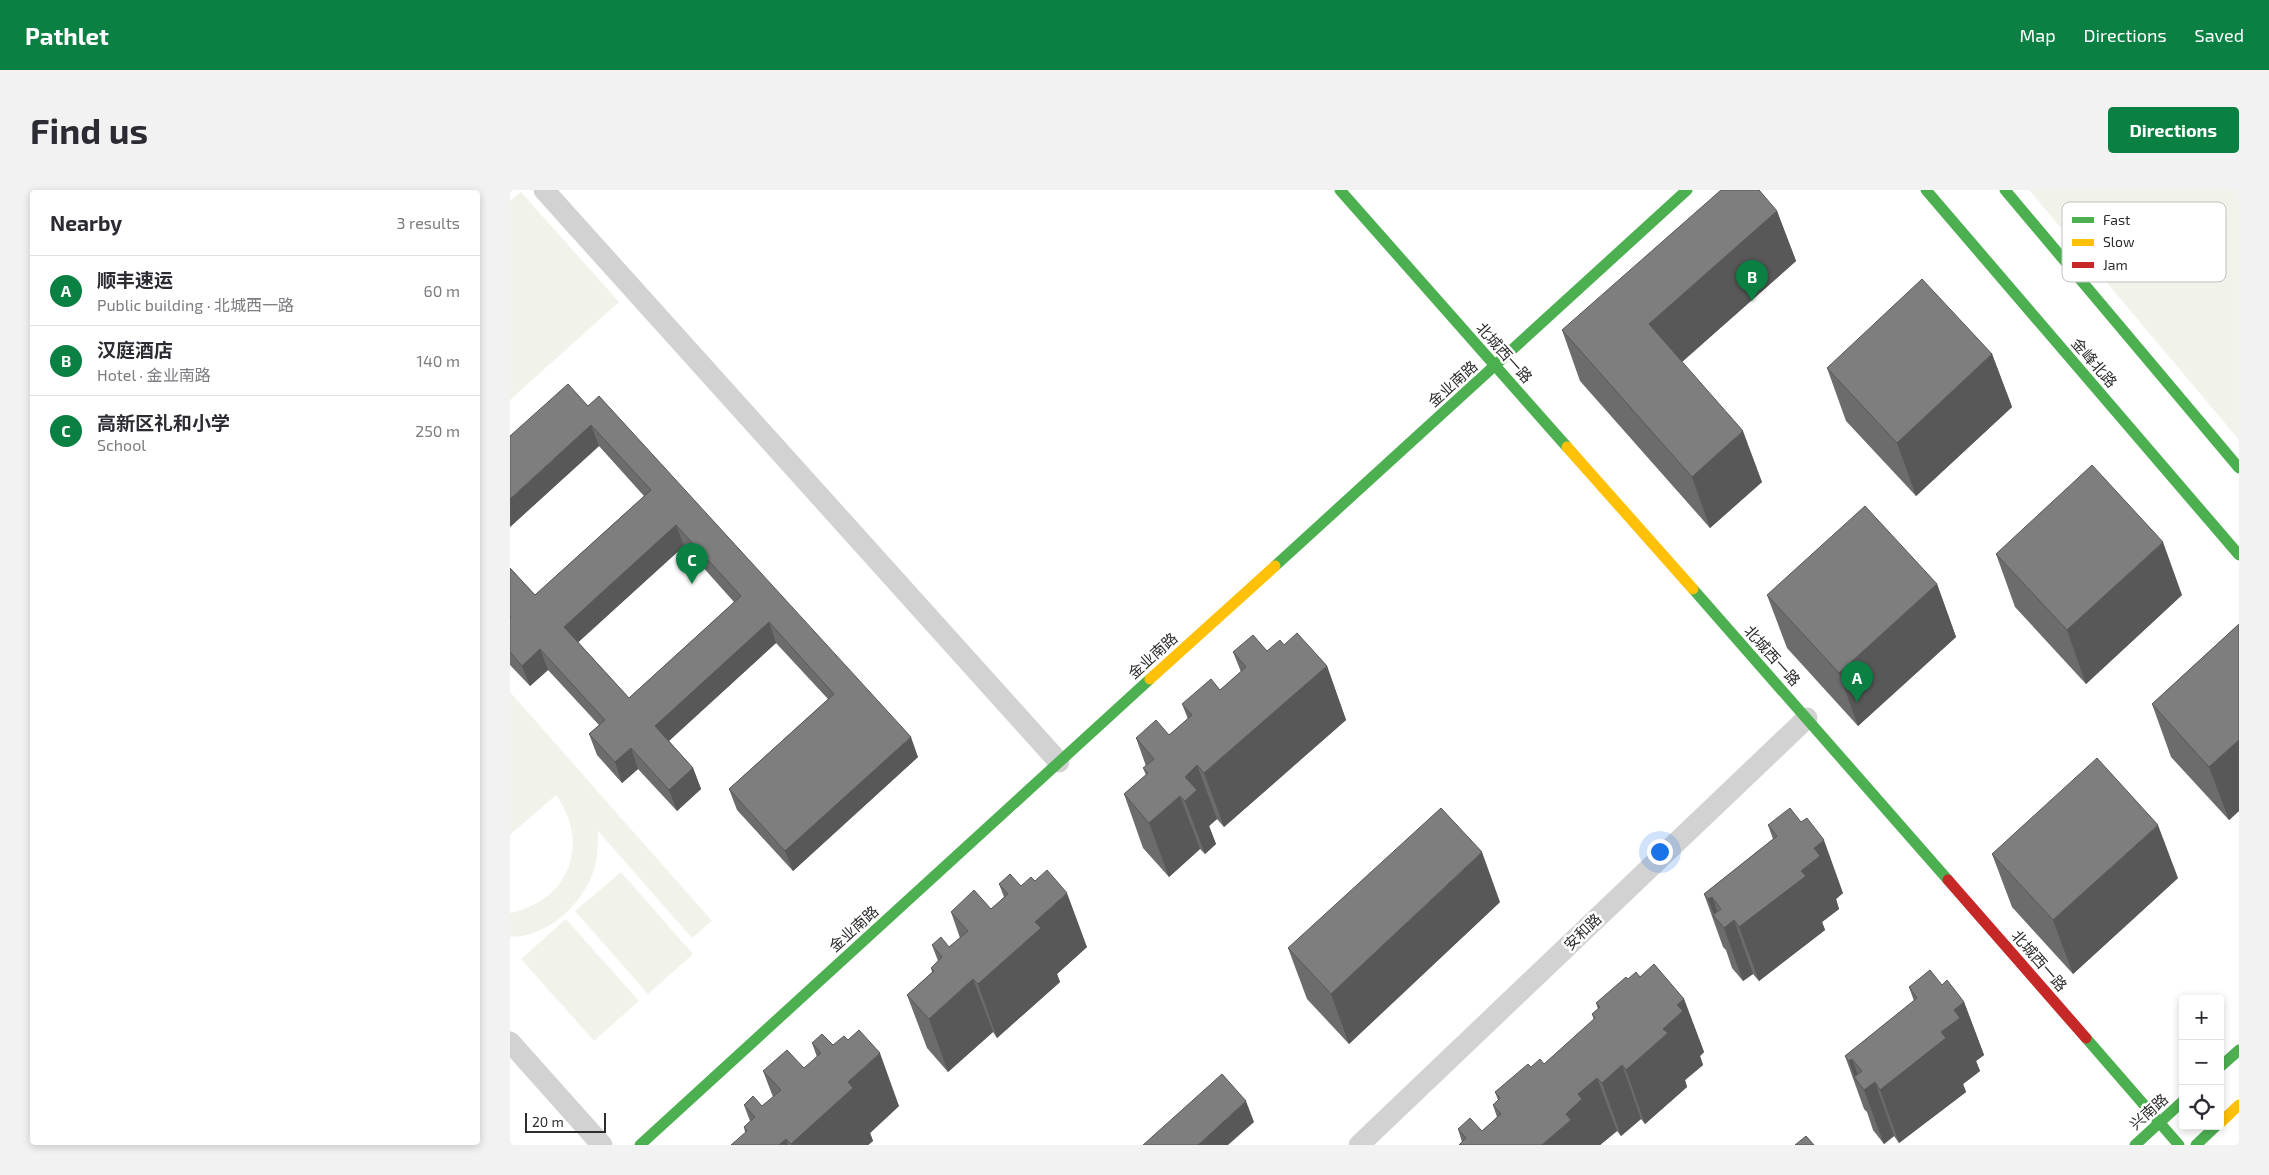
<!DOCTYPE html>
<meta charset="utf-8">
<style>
body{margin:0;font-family:"Exo 2","Noto Sans SC",sans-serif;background:#f2f2f3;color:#2b2b33}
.controls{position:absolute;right:15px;bottom:15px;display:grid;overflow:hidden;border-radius:5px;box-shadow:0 2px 8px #0003}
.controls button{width:45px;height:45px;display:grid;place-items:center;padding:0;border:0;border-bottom:1px solid #e1e1e2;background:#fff;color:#2b2b33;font:25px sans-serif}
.scale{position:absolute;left:15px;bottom:12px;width:81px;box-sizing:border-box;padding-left:5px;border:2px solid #2d2d2d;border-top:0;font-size:14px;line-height:18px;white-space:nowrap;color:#2d2d2d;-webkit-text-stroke:4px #fff;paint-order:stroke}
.you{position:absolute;left:1149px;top:661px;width:18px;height:18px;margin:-12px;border:4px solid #fff;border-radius:50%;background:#1a73e8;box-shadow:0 0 0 8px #1a73e833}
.badge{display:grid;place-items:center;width:32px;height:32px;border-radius:50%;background:#0b8043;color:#fff;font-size:16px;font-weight:700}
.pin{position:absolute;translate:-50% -41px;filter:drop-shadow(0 1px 2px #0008)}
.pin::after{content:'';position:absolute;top:26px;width:18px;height:15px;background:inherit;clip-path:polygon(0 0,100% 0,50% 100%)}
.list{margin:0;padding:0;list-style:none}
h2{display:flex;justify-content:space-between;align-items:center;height:65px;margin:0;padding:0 20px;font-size:21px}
h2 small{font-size:16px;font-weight:400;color:#7c7c81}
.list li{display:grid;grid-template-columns:32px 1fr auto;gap:15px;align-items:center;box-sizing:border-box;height:70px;padding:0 20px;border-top:1px solid #e1e1e2}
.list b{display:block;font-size:19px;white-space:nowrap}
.list p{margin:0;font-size:16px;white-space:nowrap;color:#7c7c81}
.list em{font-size:16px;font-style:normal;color:#7c7c81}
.icon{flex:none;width:28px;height:28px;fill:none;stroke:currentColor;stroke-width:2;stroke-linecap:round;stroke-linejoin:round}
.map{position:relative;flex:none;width:1729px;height:955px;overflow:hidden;border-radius:5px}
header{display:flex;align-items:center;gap:30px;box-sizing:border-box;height:70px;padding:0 25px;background:#0b8043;color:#fff}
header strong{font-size:24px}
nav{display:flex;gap:28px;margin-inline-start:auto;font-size:18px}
.intro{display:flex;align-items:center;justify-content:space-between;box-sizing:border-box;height:120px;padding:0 30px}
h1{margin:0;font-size:35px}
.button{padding:12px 22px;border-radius:5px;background:#0b8043;color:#fff;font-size:18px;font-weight:700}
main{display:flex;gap:30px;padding:0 30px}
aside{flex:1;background:#fff;border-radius:5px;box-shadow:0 2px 8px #0003}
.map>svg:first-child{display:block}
.green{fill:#f1f3eb}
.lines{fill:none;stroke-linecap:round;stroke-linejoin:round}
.street{stroke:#d2d2d2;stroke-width:21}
.fast{stroke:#4caf50;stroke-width:11}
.slow{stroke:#ffc107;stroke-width:11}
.jam{stroke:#c62828;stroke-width:11}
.wall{fill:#6c6c6c;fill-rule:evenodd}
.shaded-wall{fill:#585858}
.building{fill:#7e7e7e;stroke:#585858;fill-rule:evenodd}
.labels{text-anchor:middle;stroke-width:5;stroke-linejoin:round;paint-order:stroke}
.street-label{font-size:15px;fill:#2d2d2d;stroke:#fff}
.key{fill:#fff;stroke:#c0c0c0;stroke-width:1}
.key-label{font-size:14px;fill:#2d2d2d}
</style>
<header>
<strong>Pathlet</strong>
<nav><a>Map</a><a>Directions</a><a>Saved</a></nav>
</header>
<div class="intro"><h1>Find us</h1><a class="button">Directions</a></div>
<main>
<aside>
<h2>Nearby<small>3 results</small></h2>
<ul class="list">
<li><span class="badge">A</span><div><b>顺丰速运</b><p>Public building · 北城西一路</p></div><em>60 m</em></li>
<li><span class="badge">B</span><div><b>汉庭酒店</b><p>Hotel · 金业南路</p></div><em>140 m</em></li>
<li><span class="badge">C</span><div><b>高新区礼和小学</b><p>School</p></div><em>250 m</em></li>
</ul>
</aside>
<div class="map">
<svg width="1729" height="955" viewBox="0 0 1729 955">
<rect width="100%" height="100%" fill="#fff"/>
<!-- green -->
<g class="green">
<path d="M1519,0H1729V250Z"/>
<path d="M11,2L109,112L0,210V11Z"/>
<path d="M0,502L202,731L182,748L88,641C88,652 88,665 85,676C75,712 40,747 0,747V723C59,711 81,654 46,605L0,645Z"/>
<path d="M111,682L183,764L138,804L65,721Z"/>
<path d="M56,729L129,811L84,851L11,769Z"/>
</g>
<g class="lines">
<!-- street -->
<g class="street">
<path d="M34,0L549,572"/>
<path d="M0,852L92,955"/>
<path d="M849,955L1297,528"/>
</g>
<!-- fast -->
<g class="fast">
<path d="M830,0L1057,257"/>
<path d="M1416,0L1729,365"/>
<path d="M1495,0L1729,278"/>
<path d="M765,376L1177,0"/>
<path d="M1183,399L1438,690"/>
<path d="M1576,848L1669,955"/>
<path d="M1710,877L1729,860"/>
<path d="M130,955L640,489"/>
<path d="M1625,955L1673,911"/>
<path d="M1686,955L1706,936"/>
</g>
<!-- slow -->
<g class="slow">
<path d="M1057,257L1183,399"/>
<path d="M640,489L765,376"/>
<path d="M1710,933L1729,915"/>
</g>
<!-- jam -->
<path class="jam" d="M1438,690L1576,848"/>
</g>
<!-- wall -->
<g class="wall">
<path d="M1267,21L1286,71L1172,172L1252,292L1200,338L1070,191L1052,140Z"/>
<path d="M1482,164L1502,217L1406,306L1336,231L1317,178Z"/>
<path d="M78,216L408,567L283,681L227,620L219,599L318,509L266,453L159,551L183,578L191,599L167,621L128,579L112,593L87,565L79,544L89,535L38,480L20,496L0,475V378L25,405L134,306L89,256L0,337ZM174,356L224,412L119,508L68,452Z"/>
<path d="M1486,364L1672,405L1576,494L1505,417Z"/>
<path d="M1427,394L1446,447L1348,536L1277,458L1257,405Z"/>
<path d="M1729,434V621L1719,630L1661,567L1642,514Z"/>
<path d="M774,455L817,476L836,530L714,637L707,629L699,636L706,654L695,664L690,659L659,687L633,658L614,604L636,585L633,578L636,576L626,548L659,545L678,529L672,514L710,500L731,482L723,462L757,461Z"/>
<path d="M1258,635L1333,703L1326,709L1329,719L1312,732L1315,740L1249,791L1243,784L1233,791L1222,778L1216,760L1213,757L1194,704L1263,649Z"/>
<path d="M1482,664L1668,688L1563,784L1502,717Z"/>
<path d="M489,694L511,696L577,757L547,784L550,792L487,848L483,842L438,882L417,858L397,805L422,782L421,778L428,771L422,755L439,757L450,748L441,722L481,719L494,707Z"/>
<path d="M990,712L839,854L797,809L778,758Z"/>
<path d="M1130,787L1174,809L1194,862L1190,866L1193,875L1175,890L1177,897L1135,934L1131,929L1111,946L1107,941L1090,955H949L952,952L948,939L972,941L987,927L983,915L988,910L985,902L1021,877L1034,874L1084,830L1082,824L1088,819L1086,813L1118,789Z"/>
<path d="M1432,795L1454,812L1474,865L1466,871L1470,881L1453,894L1456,902L1389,953L1384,946L1374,954L1363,940L1357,922L1354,919L1335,866L1404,811L1399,797Z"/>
<path d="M302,853L323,855L389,916L360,943L363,951L358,955H269L235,942L234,937L240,931L234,915L252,916L263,907L253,881L294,878L307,867Z"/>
</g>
<!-- shaded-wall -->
<g class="shaded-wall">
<path d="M1267,21L1286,71L1157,185L1139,134Z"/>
<path d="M1482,164L1502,217L1406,306L1387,253Z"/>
<path d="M81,235L89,256L0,337V309Z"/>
<path d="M1233,241L1252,292L1200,338L1182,287Z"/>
<path d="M166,335L174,356L62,458L54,437Z"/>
<path d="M1653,352L1672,405L1576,494L1557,440Z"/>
<path d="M1427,394L1446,447L1348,536L1329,483Z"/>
<path d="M259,432L266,453L152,557L145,536Z"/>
<path d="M30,459L38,480L20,496L12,476Z"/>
<path d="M817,476L836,530L714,637L694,583Z"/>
<path d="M401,547L408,567L283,681L275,661Z"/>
<path d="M1729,550V621L1719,630L1699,577Z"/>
<path d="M121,558L128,579L112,593L105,572Z"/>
<path d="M687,575L707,629L699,636L706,654L695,664L675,611V587Z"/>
<path d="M183,578L191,599L167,621L159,600Z"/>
<path d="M670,606L690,659L659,687L639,633Z"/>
<path d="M1648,635L1668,688L1563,784L1543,730Z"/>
<path d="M1314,650L1333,703L1326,709L1329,719L1312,732L1315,740L1249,791L1229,737L1291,681L1304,658Z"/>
<path d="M972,662L990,712L839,854L821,804Z"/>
<path d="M557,703L577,757L547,784L550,792L487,848L468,794L525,732Z"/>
<path d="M1202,707L1213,737L1205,727L1198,709Z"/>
<path d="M1224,730L1243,784L1233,791L1214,738Z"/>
<path d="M463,789L483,842L438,882L419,829Z"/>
<path d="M1174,809L1194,862L1190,866L1193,875L1175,890L1177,897L1135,934L1116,880L1153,839L1167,815Z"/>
<path d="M1454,812L1474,865L1466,871L1470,881L1453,894L1456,902L1389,953L1370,900L1431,842L1444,820Z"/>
<path d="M370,863L389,916L360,943L363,951L358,955H281V954L338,892Z"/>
<path d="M1342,869L1354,900L1345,889L1339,871Z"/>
<path d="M1112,875L1131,929L1111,946L1092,893Z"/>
<path d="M1087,888L1107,941L1090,955H1032L1056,924L1068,904Z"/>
<path d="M1365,892L1384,946L1374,954L1354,900Z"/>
<path d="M736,911L744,932L718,955H688Z"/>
<path d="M276,949L278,955H269Z"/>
</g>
<!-- building -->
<g class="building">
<path d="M1211,0H1249L1267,21L1139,134L1233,241L1182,287L1052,140Z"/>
<path d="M1412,89L1482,164L1387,253L1317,178Z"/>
<path d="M58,194L78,216L89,206L401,547L275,661L219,599L324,504L259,432L145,536L183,578L159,600L121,558L105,572L79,544L95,530L30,459L12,476L0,462V428L1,427L0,426V378L25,405L141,300L81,235L0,309V246ZM166,335L231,406L119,508L54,437Z"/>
<path d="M1582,275L1653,352L1557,440L1486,364Z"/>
<path d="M1355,316L1427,394L1329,483L1257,405Z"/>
<path d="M1729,434V550L1699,577L1642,514Z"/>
<path d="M787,443L817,476L694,583L687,575L675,587L687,600L675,611L670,606L639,633L614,604L638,583L633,578L644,569L626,548L646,530L659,545L682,525L672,514L701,489L710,500L736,477L723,462L743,445L757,461L770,450L774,455Z"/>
<path d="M1587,568L1648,635L1543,730L1482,664Z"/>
<path d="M931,618L972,662L821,804L778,758Z"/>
<path d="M1280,618L1291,632L1297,628L1314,650L1304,658L1310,666L1291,681L1296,686L1229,737L1224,730L1214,738L1203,725L1211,719L1202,707L1198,709L1194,704L1267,646L1258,635Z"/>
<path d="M537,680L557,703L525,732L531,738L468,794L463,789L419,829L397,805L424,781L421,778L432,767L422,755L431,747L439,757L458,741L441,722L464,700L481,719L498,704L489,694L500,684L511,696L521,687L525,691Z"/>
<path d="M1144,774L1174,809L1167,815L1173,821L1153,839L1158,843L1116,880L1112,875L1092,893L1087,888L1068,904L1072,909L1056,924L1061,930L1032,955H949L956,948L948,939L960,928L972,941L991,924L983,915L990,908L985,902L1018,874L1021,877L1030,869L1034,874L1085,828L1082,824L1090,817L1086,813L1116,787L1118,789L1126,782L1130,787Z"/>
<path d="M1420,780L1432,795L1437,790L1454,812L1444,820L1450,828L1431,842L1436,848L1370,900L1365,892L1354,900L1344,887L1352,881L1342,869L1339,871L1335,866L1407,808L1399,797Z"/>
<path d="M349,840L370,863L338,892L343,898L281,954L276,949L269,955H221L237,941L234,937L245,927L234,915L243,906L252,916L271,900L253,881L277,860L294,878L311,863L302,853L312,844L323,855L334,846L338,850Z"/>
<path d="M712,884L736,911L688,955H633Z"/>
<path d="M1296,946L1304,955H1285Z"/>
</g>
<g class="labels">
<!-- street labels -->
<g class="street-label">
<text transform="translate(994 163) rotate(48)" y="5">北城西一路</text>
<text transform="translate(1584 173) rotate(49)" y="5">金峰北路</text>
<text transform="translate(943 194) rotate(-42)" y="5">金业南路</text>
<text transform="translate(643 466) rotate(-42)" y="5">金业南路</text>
<text transform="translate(1262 466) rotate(48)" y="5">北城西一路</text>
<text transform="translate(344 739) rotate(-42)" y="5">金业南路</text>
<text transform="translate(1073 742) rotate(-44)" y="5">安和路</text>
<text transform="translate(1529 771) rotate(49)" y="5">北城西一路</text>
<text transform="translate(1639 922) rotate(-42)" y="5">兴南路</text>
</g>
</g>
<!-- legend -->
<rect x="1552" y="12" width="164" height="80" rx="8" class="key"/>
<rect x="1562" y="27" width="22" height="6" fill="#4caf50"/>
<rect x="1562" y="49" width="22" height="7" fill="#ffc107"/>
<rect x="1562" y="72" width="22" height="6" fill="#c62828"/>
<g class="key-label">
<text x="1593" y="35">Fast</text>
<text x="1593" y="57">Slow</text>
<text x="1593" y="80">Jam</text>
</g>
</svg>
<div class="controls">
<button>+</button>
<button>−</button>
<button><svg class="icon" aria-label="locate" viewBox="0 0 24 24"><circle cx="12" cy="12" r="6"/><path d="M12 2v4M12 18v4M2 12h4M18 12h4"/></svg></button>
</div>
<div class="scale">20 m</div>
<div class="you"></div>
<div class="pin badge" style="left:1347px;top:512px">A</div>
<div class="pin badge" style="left:1242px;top:111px">B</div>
<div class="pin badge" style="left:182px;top:394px">C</div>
</div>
</main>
